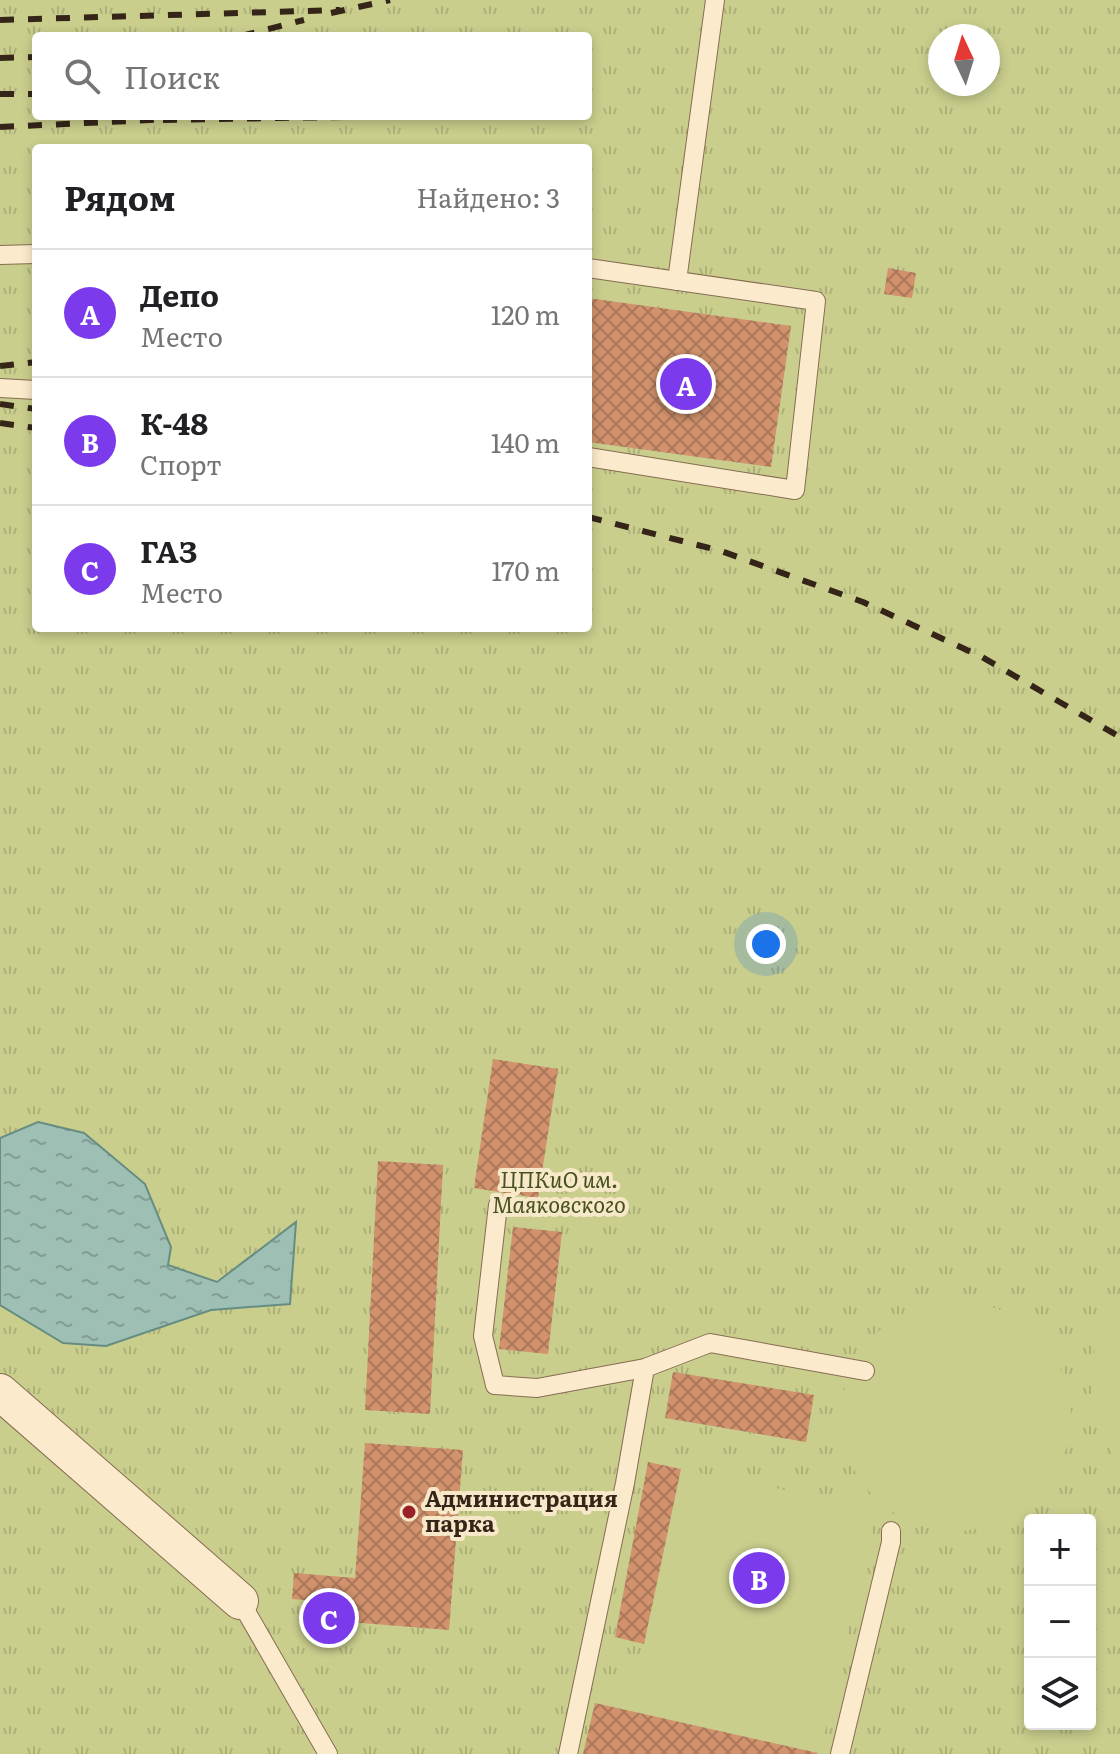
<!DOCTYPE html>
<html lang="ru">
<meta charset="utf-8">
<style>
body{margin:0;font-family:Literata,serif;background:#f2f2f2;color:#202124}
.controls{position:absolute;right:24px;bottom:24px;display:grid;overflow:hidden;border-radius:8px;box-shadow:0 4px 12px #0003}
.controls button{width:72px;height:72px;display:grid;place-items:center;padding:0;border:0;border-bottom:2px solid #e0e0e0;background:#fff;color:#202124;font:40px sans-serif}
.compass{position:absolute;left:928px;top:24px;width:72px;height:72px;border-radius:50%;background:#fff;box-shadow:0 4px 12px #0003;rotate:356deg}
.you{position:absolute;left:766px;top:944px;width:28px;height:28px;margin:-20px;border:6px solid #fff;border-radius:50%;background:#1a73e8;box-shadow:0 0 0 12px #1a73e833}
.badge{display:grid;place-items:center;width:52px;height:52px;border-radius:50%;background:#7c3aed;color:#fff;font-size:26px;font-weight:700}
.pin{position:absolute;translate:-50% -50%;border:4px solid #fff;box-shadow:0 2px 8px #0006}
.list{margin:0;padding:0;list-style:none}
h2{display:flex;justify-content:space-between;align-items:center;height:104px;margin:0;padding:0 32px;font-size:34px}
h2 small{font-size:26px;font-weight:400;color:#757577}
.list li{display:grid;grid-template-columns:52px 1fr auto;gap:24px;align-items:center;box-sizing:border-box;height:128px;padding:0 32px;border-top:2px solid #e0e0e0}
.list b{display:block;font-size:30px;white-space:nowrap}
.list p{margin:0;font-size:26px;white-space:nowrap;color:#757577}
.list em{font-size:26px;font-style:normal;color:#757577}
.icon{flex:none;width:44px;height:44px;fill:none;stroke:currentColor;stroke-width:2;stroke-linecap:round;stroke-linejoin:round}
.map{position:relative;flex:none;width:1120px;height:1754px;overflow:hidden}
.search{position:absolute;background:#fff;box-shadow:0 4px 12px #0003;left:32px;top:32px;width:560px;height:88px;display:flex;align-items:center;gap:20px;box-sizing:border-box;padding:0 28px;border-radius:8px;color:#757577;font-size:30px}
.panel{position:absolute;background:#fff;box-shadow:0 4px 12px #0003;left:32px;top:144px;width:560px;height:488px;border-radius:8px}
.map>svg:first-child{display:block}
.park{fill:url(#park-tufts);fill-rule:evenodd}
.pitch{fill:#c9ce8d}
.water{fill:url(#water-ripples);stroke:#668d82;stroke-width:2}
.building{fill:url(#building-cross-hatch)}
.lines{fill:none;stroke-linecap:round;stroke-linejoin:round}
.lane-casing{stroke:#876c53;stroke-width:20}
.street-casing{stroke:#876c53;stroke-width:38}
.lane{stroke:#fbebcc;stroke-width:18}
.street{stroke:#fbebcc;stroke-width:36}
.rail{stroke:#352519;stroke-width:6;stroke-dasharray:14 14;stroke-linecap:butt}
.poi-dot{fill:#992027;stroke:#f7e8c9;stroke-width:3}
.labels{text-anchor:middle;stroke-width:8;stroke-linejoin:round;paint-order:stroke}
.park-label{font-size:22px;font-style:italic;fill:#48521f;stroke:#f7e8c9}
.poi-label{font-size:22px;font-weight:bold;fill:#352519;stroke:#f7e8c9;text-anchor:start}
</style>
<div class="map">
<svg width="1120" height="1754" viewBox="0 0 1120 1754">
<defs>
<pattern id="park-tufts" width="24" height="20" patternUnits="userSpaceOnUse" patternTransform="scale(2)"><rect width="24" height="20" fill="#c9ce8d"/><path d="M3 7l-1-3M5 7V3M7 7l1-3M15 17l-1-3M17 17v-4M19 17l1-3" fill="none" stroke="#adb179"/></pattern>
<pattern id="water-ripples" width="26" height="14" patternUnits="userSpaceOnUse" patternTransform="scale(2)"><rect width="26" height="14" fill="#9ec0b4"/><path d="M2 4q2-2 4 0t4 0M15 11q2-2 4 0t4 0" fill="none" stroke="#829c92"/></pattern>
<pattern id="building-cross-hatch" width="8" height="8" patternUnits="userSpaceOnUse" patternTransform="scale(2)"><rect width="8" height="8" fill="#d1926d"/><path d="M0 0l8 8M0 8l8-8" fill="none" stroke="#aa7759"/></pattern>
</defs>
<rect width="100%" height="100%" fill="#f0ddb9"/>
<!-- park -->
<path class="park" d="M0,0H1120V1754H0ZM36,36H588V116H36ZM940,36H988V84H940ZM36,148H588V628H36ZM1030,1520H1090V1724H1030Z"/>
<!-- pitch -->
<g class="pitch">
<path d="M1120,1296V1463C1094,1429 1083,1370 1101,1329C1106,1318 1114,1307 1120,1296Z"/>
<circle cx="956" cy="1416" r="115"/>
<path d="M681,1469L876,1509L820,1754H583L599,1687L637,1674Z"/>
</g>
<!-- water -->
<path class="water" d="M38,1122L84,1133L145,1184L171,1247L168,1265L217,1282L296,1222L290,1304L211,1310L106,1346L63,1343L0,1305V1138Z"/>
<!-- building -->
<g class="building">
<path d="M888,268L916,273L912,298L884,294Z"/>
<path d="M588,298L791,326L771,467L588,442Z"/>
<path d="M493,1059L558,1069L538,1198L474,1188Z"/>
<path d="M378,1161L443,1165L430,1414L365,1410Z"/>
<path d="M513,1227L562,1232L548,1354L499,1349Z"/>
<path d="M673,1372L814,1395L806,1442L665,1418Z"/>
<path d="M365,1443L463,1450L449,1630L349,1622L350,1604L292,1599L294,1573L355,1578Z"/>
<path d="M648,1462L681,1469L644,1644L615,1637Z"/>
<path d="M595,1703L818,1753L817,1754H583Z"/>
</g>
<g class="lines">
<defs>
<g id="lane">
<path d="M0,255L36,254"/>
<path d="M588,268L816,301L795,490L588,457"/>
<path d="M677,281L715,0"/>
<path d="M0,388L36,390"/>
<path d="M498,1205L483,1336L495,1385L537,1388L645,1368L710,1343L865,1371"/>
<path d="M240,1601L328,1754"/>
<path d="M568,1754L625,1483L645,1368"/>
<path d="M840,1754L891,1542V1531"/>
</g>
<path id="street" d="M0,1392L240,1601"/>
</defs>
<!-- lane casing -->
<use href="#lane" class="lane-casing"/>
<!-- street casing -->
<use href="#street" class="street-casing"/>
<!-- lane -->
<use href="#lane" class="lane"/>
<!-- street -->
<use href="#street" class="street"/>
<!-- rail -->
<g class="rail">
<path d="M331,13L390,0"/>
<path d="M0,20L340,10"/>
<path d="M241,36L304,20"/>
<path d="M0,58L36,57"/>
<path d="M0,94H36"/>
<path d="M163,120L398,116"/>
<path d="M0,127L172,119"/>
<path d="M0,366L36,362"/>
<path d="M0,404L36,409"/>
<path d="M0,423L36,428"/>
<path d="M588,517L721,551L863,602L982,657L1120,737"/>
</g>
</g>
<!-- markers -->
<circle class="poi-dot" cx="409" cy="1512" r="8"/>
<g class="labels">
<!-- park labels -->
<g class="park-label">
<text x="559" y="1188">ЦПКиО им.<tspan x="559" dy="25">Маяковского</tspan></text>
</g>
<!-- poi labels -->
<g class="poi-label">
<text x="425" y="1507">Администрация<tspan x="425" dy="25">парка</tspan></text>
</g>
</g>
</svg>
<div class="controls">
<button>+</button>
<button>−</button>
<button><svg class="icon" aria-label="layers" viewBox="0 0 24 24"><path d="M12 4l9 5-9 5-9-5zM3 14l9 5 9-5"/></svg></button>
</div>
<svg class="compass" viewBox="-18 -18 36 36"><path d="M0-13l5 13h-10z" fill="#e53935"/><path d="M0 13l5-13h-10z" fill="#757577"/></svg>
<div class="you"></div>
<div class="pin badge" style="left:686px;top:384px">A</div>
<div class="pin badge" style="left:759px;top:1578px">B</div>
<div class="pin badge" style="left:329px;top:1618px">C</div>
<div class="search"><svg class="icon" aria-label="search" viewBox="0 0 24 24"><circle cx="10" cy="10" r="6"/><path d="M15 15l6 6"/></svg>Поиск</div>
<section class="panel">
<h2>Рядом<small>Найдено: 3</small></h2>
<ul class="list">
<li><span class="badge">A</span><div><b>Депо</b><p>Место</p></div><em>120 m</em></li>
<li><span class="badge">B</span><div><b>К-48</b><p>Спорт</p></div><em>140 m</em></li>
<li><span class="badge">C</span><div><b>ГАЗ</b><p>Место</p></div><em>170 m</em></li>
</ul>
</section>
</div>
